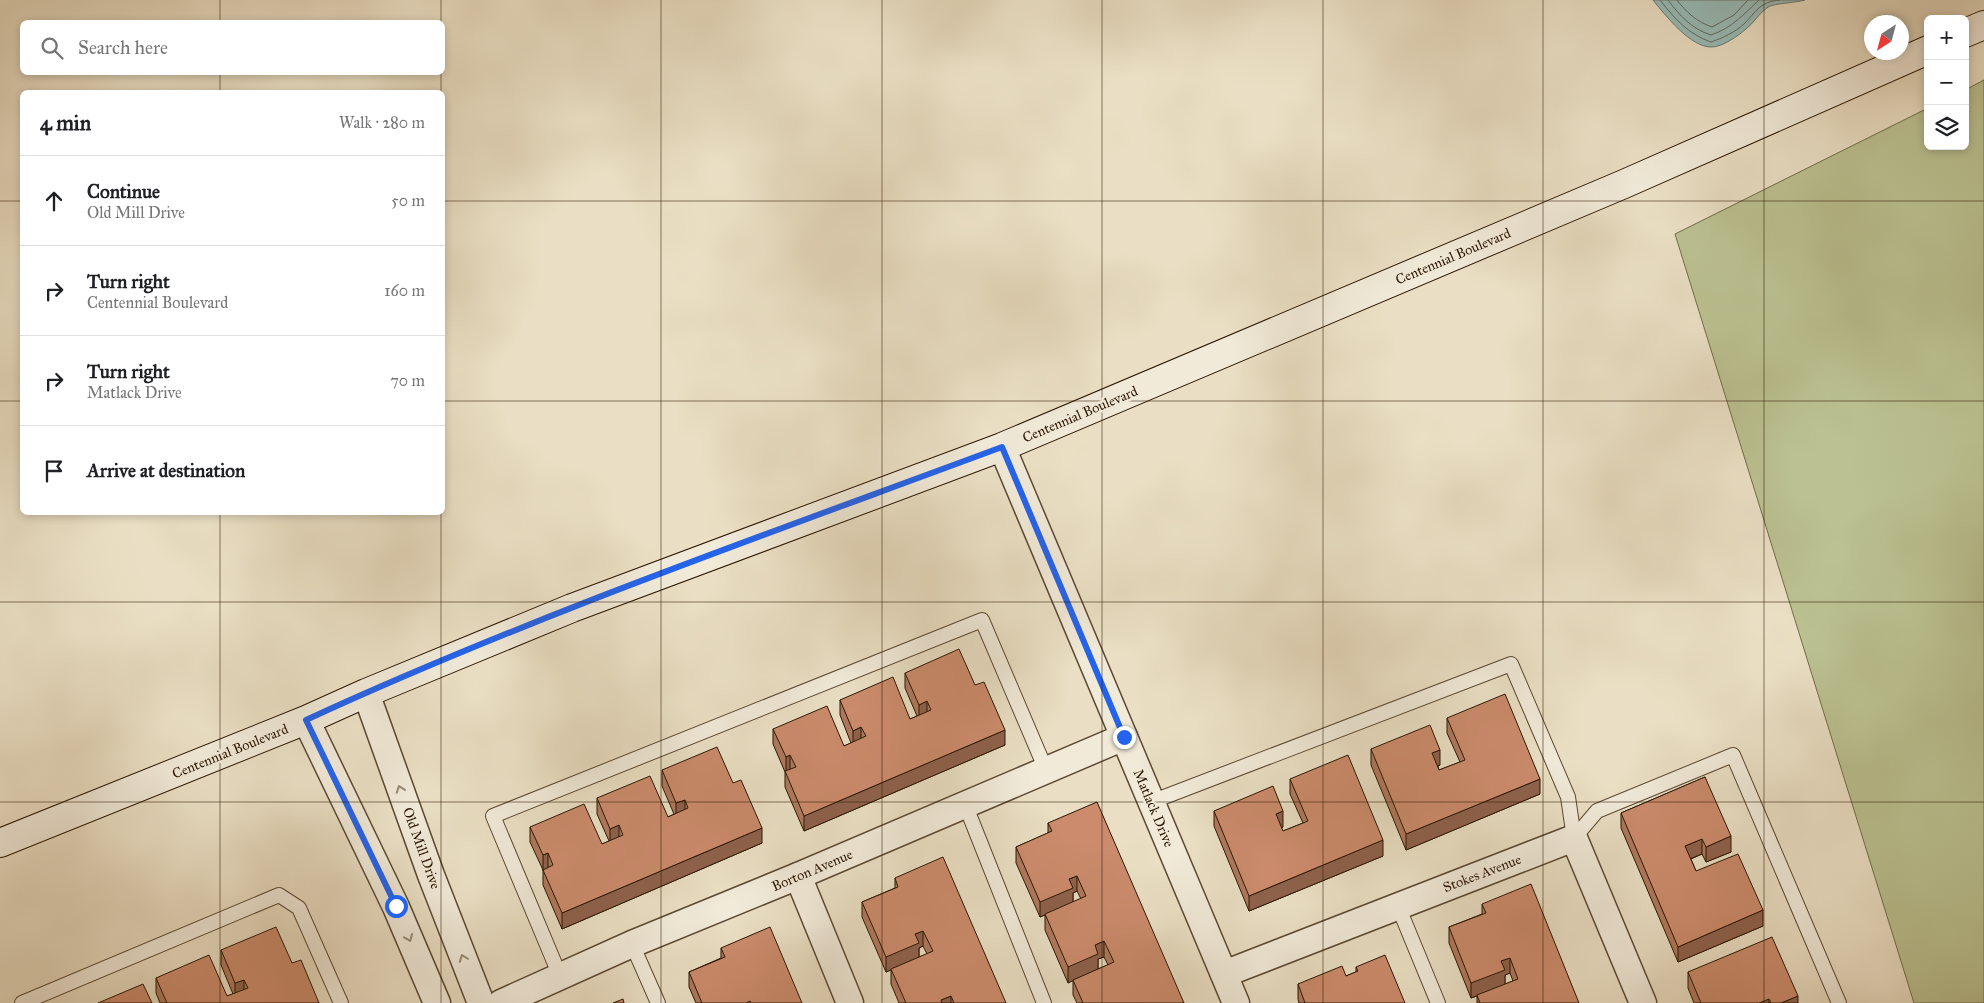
<!DOCTYPE html>
<meta charset="utf-8">
<style>
body{margin:0;font-family:"IM FELL Great Primer",serif;background:#f2f2f2;color:#202124}
.controls{position:absolute;right:15px;top:15px;display:grid;overflow:hidden;border-radius:8px;box-shadow:0 2px 8px #0003}
.controls button{width:45px;height:45px;display:grid;place-items:center;padding:0;border:0;border-bottom:1px solid #e0e0e0;background:#fff;color:#202124;font:25px sans-serif}
.compass{position:absolute;left:1864px;top:15px;width:45px;height:45px;border-radius:50%;background:#fff;box-shadow:0 2px 8px #0003;rotate:216deg}
.stop{position:absolute;width:15px;height:15px;margin:-11px;border:4px solid #2563eb;border-radius:50%;background:#fff}
.stop.end{background:#2563eb;border-color:#fff;box-shadow:0 1px 5px #0008}
.list{margin:0;padding:0;list-style:none}
h2{display:flex;justify-content:space-between;align-items:center;height:65px;margin:0;padding:0 20px;font-size:21px}
h2 small{font-size:16px;font-weight:400;color:#757577}
.list li{display:grid;grid-template-columns:32px 1fr auto;gap:15px;align-items:center;box-sizing:border-box;height:90px;padding:0 20px;border-top:1px solid #e0e0e0}
.list b{display:block;font-size:19px;white-space:nowrap}
.list p{margin:0;font-size:16px;white-space:nowrap;color:#757577}
.list em{font-size:16px;font-style:normal;color:#757577}
.icon{flex:none;width:28px;height:28px;fill:none;stroke:currentColor;stroke-width:2;stroke-linecap:round;stroke-linejoin:round}
.map{position:relative;flex:none;width:1984px;height:1003px;overflow:hidden}
.search{position:absolute;background:#fff;box-shadow:0 2px 8px #0003;left:20px;top:20px;width:425px;height:55px;display:flex;align-items:center;gap:12px;box-sizing:border-box;padding:0 18px;border-radius:8px;color:#757577;font-size:19px}
.panel{position:absolute;background:#fff;box-shadow:0 2px 8px #0003;left:20px;top:90px;width:425px;height:425px;border-radius:8px}
.map>svg:first-child{display:block}
.green{fill:#bbc191;stroke:#736c4a}
.water{fill:#98bcb9;stroke:#6c7a70}
.lines{fill:none;stroke-linecap:round;stroke-linejoin:round}
.shore{stroke:#626a5e;stroke-width:1}
.lane-casing{stroke:#5b4932;stroke-width:16}
.street-casing{stroke:#5b4932;stroke-width:29}
.secondary-casing{stroke:#2b1702;stroke-width:30}
.lane{stroke:#f1ead9;stroke-width:14}
.street{stroke:#f1ead9;stroke-width:26}
.secondary{stroke:#f1ead9;stroke-width:28}
.wall{fill:#af785d;stroke:#2b1702;fill-rule:evenodd}
.shaded-wall{fill:#8e614c;stroke:#2b1702}
.building{fill:#cb8b6c;stroke:#2b1702}
.oneway{stroke:#988b78}
.route{stroke:#2563eb;stroke-width:6}
.grid{fill:none;stroke:#2b1702;stroke-width:1;stroke-opacity:0.55}
.labels{text-anchor:middle;stroke-width:5;stroke-linejoin:round;paint-order:stroke}
.street-label{font-size:14px;fill:#2b1702;stroke:#f1ead9}
</style>
<div class="map">
<svg width="1984" height="1003" viewBox="0 0 1984 1003">
<rect width="100%" height="100%" fill="#eadfc4"/>
<filter id="stains"><feTurbulence type="fractalNoise" baseFrequency=".004" numOctaves="4"/><feColorMatrix values="0 0 0 0 .2 0 0 0 0 .09 0 0 0 0 .02 0 0 0 .5 -.17"/></filter>
<radialGradient id="worn" r=".72"><stop offset=".6" stop-color="#630" stop-opacity="0"/><stop offset="1" stop-color="#630" stop-opacity=".3"/></radialGradient>
<!-- green -->
<path class="green" d="M1984,80V1003H1914L1675,234L1928,108V146H1965V90Z"/>
<!-- water -->
<path class="water" d="M1653,0H1805C1795,3 1775,3 1768,7C1759,13 1754,23 1746,29C1738,36 1722,47 1712,47C1691,48 1665,15 1653,0Z"/>
<g class="lines">
<!-- shore -->
<g class="shore">
<path d="M1660,0C1675,19 1688,34 1711,42C1723,38 1735,32 1744,24C1757,11 1759,2 1780,0"/>
<path d="M1668,0C1680,16 1692,29 1711,35C1732,28 1744,14 1759,0"/>
<path d="M1677,0C1686,12 1697,22 1712,27L1734,15L1748,0"/>
</g>
<defs>
<g id="lane">
<path d="M1151,802L1511,664L1568,797L1574,838"/>
<path d="M965,804L1044,1003"/>
<path d="M1574,838L1597,811L1733,755L1839,1003"/>
<path d="M1398,906L1438,1003"/>
<path d="M632,944L658,1003"/>
<path d="M560,976L493,816L982,620L1046,770"/>
<path d="M22,1003L279,895L299,908L341,1003"/>
</g>
<g id="street">
<path d="M1002,447L1236,1003"/>
<path d="M366,693L431,875L481,1003"/>
<path d="M306,720L396,907L437,1003"/>
<path d="M798,876L850,1003"/>
<path d="M1224,974L1574,838L1643,1003"/>
<path d="M501,1003L632,944L798,876L1124,737"/>
</g>
<g id="secondary">
<path d="M1965,33L1984,25"/>
<path d="M0,843L306,720L366,693L572,608L1002,447L1624,184L1928,50"/>
</g>
</defs>
<!-- lane casing -->
<use href="#lane" class="lane-casing"/>
<!-- street casing -->
<use href="#street" class="street-casing"/>
<!-- secondary casing -->
<use href="#secondary" class="secondary-casing"/>
<!-- lane -->
<use href="#lane" class="lane"/>
<!-- street -->
<use href="#street" class="street"/>
<!-- secondary -->
<use href="#secondary" class="secondary"/>
</g>
<!-- wall -->
<g class="wall">
<path d="M905,673L975,685L1005,745L804,831L785,787V772L773,744V729L844,746L851,743L840,715V700L910,719L917,716L905,688Z"/>
<path d="M1447,718L1540,794L1406,850L1371,765V749L1440,765L1438,766L1439,770L1460,762L1447,733Z"/>
<path d="M662,770L733,783L762,843L562,929L543,885V870L530,842V827L602,844L609,841L597,814V798L668,817L674,814L662,786Z"/>
<path d="M1705,777L1731,852L1706,862L1702,854L1691,859L1696,871L1763,926L1678,962L1621,828V813Z"/>
<path d="M1290,779L1383,856L1249,911L1214,826V811L1283,827L1281,828L1283,831L1303,823L1290,794Z"/>
<path d="M1048,823L1184,1003H1077L1073,995V980L1068,983L1045,930V915L1040,917L1016,863V847L1048,833ZM1077,891L1081,899L1073,902V893ZM1104,957L1108,965L1098,969V959Z"/>
<path d="M895,878L1006,1003H899L891,984V970L886,972L862,917V902L895,888ZM923,946L927,954L919,957V948Z"/>
<path d="M1482,904L1579,1003H1477V996L1471,998L1449,943V927L1482,914ZM1510,973L1513,981L1505,984V975Z"/>
<path d="M721,948L802,1003H696L689,987V972L721,958Z"/>
<path d="M221,950L292,963L319,1003H160L156,993V978L227,996L233,994L221,965Z"/>
<path d="M1356,967L1405,1003H1299L1298,999V984L1346,976L1356,972Z"/>
<path d="M1688,972L1798,1003H1694L1688,988Z"/>
</g>
<!-- shaded-wall -->
<g class="shaded-wall">
<path d="M927,701V717L919,721V705Z"/>
<path d="M861,727V742L853,746V731Z"/>
<path d="M1005,730V745L804,831V816Z"/>
<path d="M1440,750V765L1432,768V753Z"/>
<path d="M790,755V770L786,772V757Z"/>
<path d="M1540,779V794L1406,850V834Z"/>
<path d="M685,800V815L676,819V803Z"/>
<path d="M1283,811V827L1276,830V814Z"/>
<path d="M619,825V841L610,844V829Z"/>
<path d="M762,828V843L562,929V913Z"/>
<path d="M1731,836V852L1706,862V847Z"/>
<path d="M1702,839V854L1685,861V846Z"/>
<path d="M1383,840V856L1249,911V896Z"/>
<path d="M548,853V869L543,871V855Z"/>
<path d="M1077,876V891L1073,893V903L1040,917V902L1069,879Z"/>
<path d="M1763,910V926L1678,962V947Z"/>
<path d="M923,931V946L919,948V958L886,972V957L915,934Z"/>
<path d="M1104,941V957L1098,959V969L1068,983V967L1095,945Z"/>
<path d="M1510,958V973L1505,975V985L1471,998V983L1501,961Z"/>
<path d="M244,980V995L235,999V983Z"/>
<path d="M951,996V1003H941V1000Z"/>
<path d="M1798,996V1003H1781Z"/>
<path d="M1769,999V1003H1759Z"/>
</g>
<!-- building -->
<g class="building">
<path d="M959,649L975,685L984,682L1005,730L804,816L785,771L796,767L790,755L786,757L773,729L827,706L844,746L866,736L861,727L853,731L840,700L893,677L910,719L931,710L927,701L919,705L905,673Z"/>
<path d="M1505,694L1540,779L1406,834L1371,749L1430,725L1440,750L1432,753L1439,770L1465,760L1447,718Z"/>
<path d="M717,747L733,783L741,780L762,828L562,913L543,870L553,865L548,853L543,855L530,827L584,804L602,844L623,835L619,825L610,829L597,798L650,776L668,817L688,808L685,800L676,803L662,770Z"/>
<path d="M1348,755L1383,840L1249,896L1214,811L1273,786L1283,811L1276,814L1283,831L1308,821L1290,779Z"/>
<path d="M1705,777L1731,836L1706,847L1702,839L1685,846L1696,871L1738,854L1763,910L1678,947L1621,813Z"/>
<path d="M1097,802L1184,1003H1083L1073,980L1114,962L1104,941L1095,945L1098,954L1068,967L1045,914L1086,896L1077,876L1069,879L1073,888L1040,902L1016,847L1052,831L1048,823Z"/>
<path d="M943,857L1006,1003H954L951,996L941,1000L942,1003H906L891,969L933,951L923,931L915,934L919,943L886,957L862,902L898,887L895,878Z"/>
<path d="M1531,884L1579,1003H1480L1477,995L1518,979L1510,958L1501,961L1505,970L1471,983L1449,927L1486,913L1482,904Z"/>
<path d="M276,927L292,963L301,960L319,1003H167L156,978L209,955L227,996L248,988L244,980L235,983L221,950Z"/>
<path d="M770,927L802,1003H751L750,1001L746,1003H702L689,972L725,957L721,948Z"/>
<path d="M1772,937L1798,996L1781,1003H1771L1769,999L1759,1003H1701L1688,972Z"/>
<path d="M1385,955L1405,1003H1305L1298,984L1342,966L1346,976L1358,971L1356,967Z"/>
<path d="M143,984L152,1003H98Z"/>
<path d="M623,999L624,1003H613Z"/>
</g>
<!-- one-way arrows -->
<defs><path id="oneway-chevron" d="M-2-3.5L2.5 0L-2 3.5" fill="none" stroke-width="1.6" stroke-linecap="round" stroke-linejoin="round" transform="scale(1.25)"/></defs>
<g class="oneway">
<use href="#oneway-chevron" transform="translate(400 789) rotate(-110)"/>
<use href="#oneway-chevron" transform="translate(409 938) rotate(67)"/>
<use href="#oneway-chevron" transform="translate(463 958) rotate(-111)"/>
</g>
<g class="lines">
<!-- route -->
<path class="route" d="M396,906L306,720C532,616 768,534 1002,447L1124,737"/>
</g>
<!-- grid -->
<path class="grid" d="M220,0V22M441,0V22M661,0V1003M882,0V1003M1102,0V1003M1323,0V1003M1543,0V1003M1764,0V1003M220,72V92M441,72V92M0,201H22M442,201H1984M0,401H22M442,401H1984M220,512V1003M441,512V1003M0,602H1984M0,802H1984"/>
<g class="labels">
<!-- street labels -->
<g class="street-label">
<text transform="translate(1453 256) rotate(-23)" y="5">Centennial Boulevard</text>
<text transform="translate(1080 414) rotate(-23)" y="5">Centennial Boulevard</text>
<text transform="translate(230 751) rotate(-22)" y="5">Centennial Boulevard</text>
<text transform="translate(1154 808) rotate(67)" y="5">Matlack Drive</text>
<text transform="translate(422 848) rotate(70)" y="5">Old Mill Drive</text>
<text transform="translate(812 870) rotate(-23)" y="5">Borton Avenue</text>
<text transform="translate(1482 873) rotate(-21)" y="5">Stokes Avenue</text>
</g>
</g>
<rect width="100%" height="100%" filter="url(#stains)"/>
<rect width="100%" height="100%" fill="url(#worn)"/>
</svg>
<div class="controls">
<button>+</button>
<button>−</button>
<button><svg class="icon" aria-label="layers" viewBox="0 0 24 24"><path d="M12 4l9 5-9 5-9-5zM3 14l9 5 9-5"/></svg></button>
</div>
<svg class="compass" viewBox="-18 -18 36 36"><path d="M0-13l5 13h-10z" fill="#e53935"/><path d="M0 13l5-13h-10z" fill="#757577"/></svg>
<div class="stop" style="left:396px;top:906px"></div>
<div class="stop end" style="left:1124px;top:737px"></div>
<div class="search"><svg class="icon" aria-label="search" viewBox="0 0 24 24"><circle cx="10" cy="10" r="6"/><path d="M15 15l6 6"/></svg>Search here</div>
<section class="panel">
<h2>4 min<small>Walk · 280 m</small></h2>
<ul class="list">
<li><svg class="icon" aria-label="ahead" viewBox="0 0 24 24"><path d="M12 20V5M6 11l6-6 6 6"/></svg><div><b>Continue</b><p>Old Mill Drive</p></div><em>50 m</em></li>
<li><svg class="icon" aria-label="right" viewBox="0 0 24 24"><path d="M7 20v-9h11M14 6l5 5-5 5"/></svg><div><b>Turn right</b><p>Centennial Boulevard</p></div><em>160 m</em></li>
<li><svg class="icon" aria-label="right" viewBox="0 0 24 24"><path d="M7 20v-9h11M14 6l5 5-5 5"/></svg><div><b>Turn right</b><p>Matlack Drive</p></div><em>70 m</em></li>
<li><svg class="icon" aria-label="arrive" viewBox="0 0 24 24"><path d="M6 21V4h12l-3 4 3 4H6"/></svg><div><b>Arrive at destination</b></div></li>
</ul>
</section>
</div>
